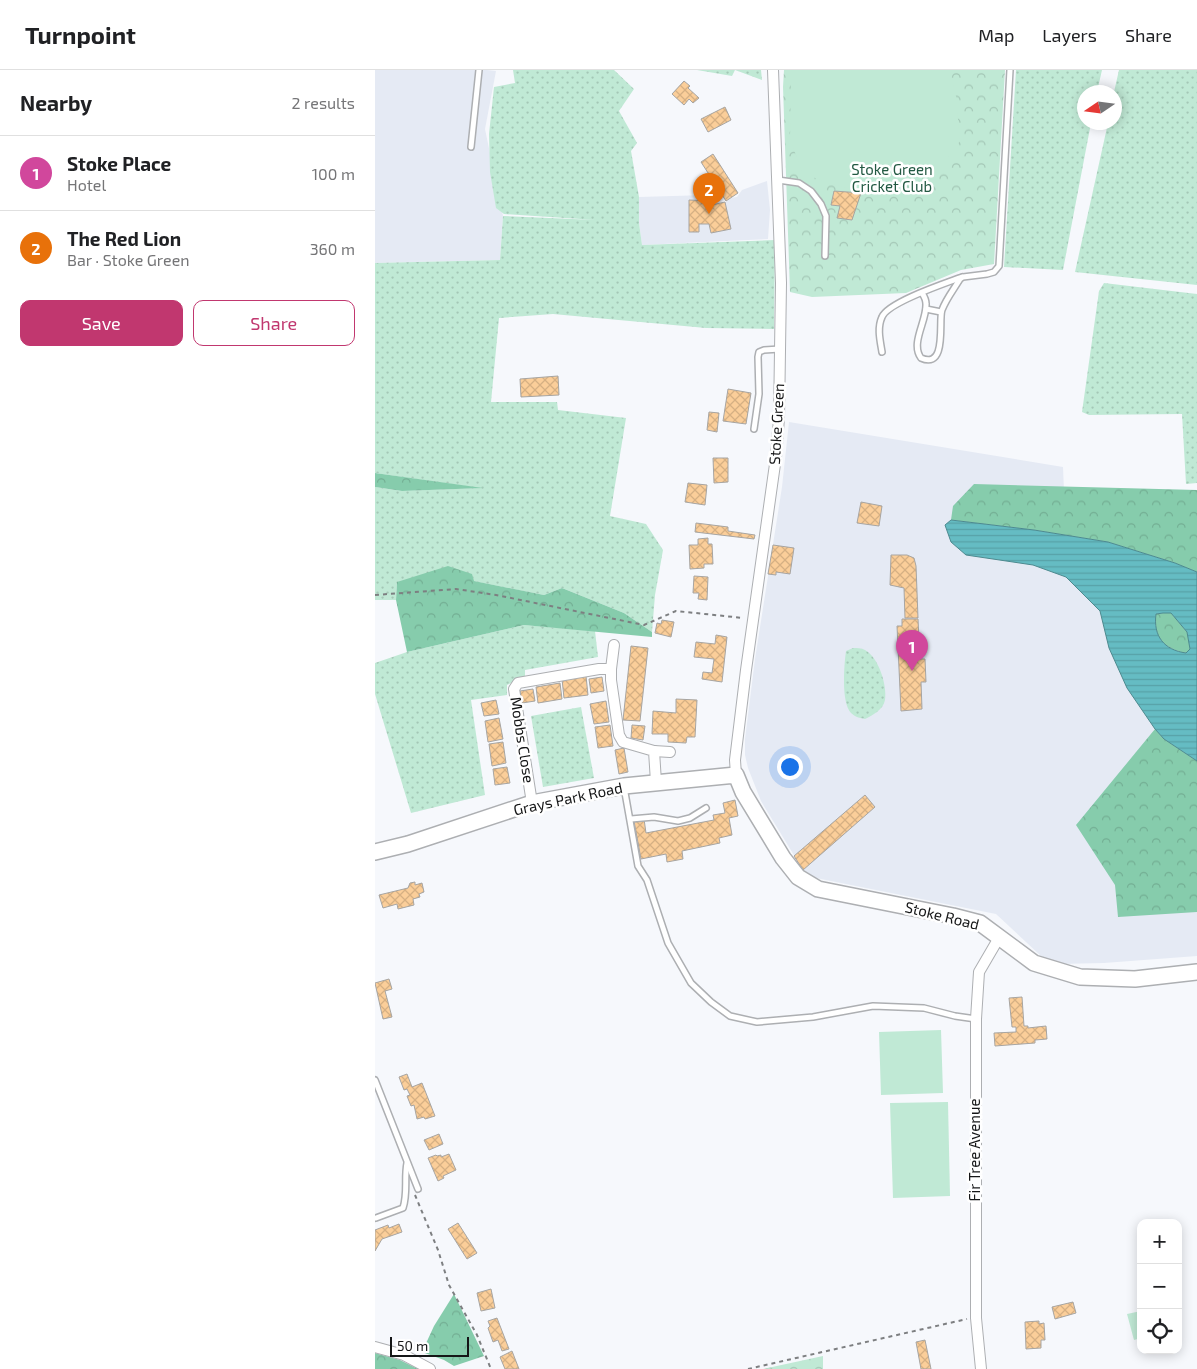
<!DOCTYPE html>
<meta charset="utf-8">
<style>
body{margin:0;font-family:"Exo 2",sans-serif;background:#f6f6f6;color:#202124}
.controls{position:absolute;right:15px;bottom:15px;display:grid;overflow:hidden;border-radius:10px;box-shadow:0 2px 12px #0003}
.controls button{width:45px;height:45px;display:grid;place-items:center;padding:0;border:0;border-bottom:1px solid #e0e0e0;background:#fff;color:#202124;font:25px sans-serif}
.compass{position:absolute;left:702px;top:15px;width:45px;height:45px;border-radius:50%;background:#fff;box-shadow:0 2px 12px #0003;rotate:257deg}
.scale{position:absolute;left:15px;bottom:12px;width:79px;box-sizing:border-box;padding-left:5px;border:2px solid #151617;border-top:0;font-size:14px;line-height:18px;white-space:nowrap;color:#151617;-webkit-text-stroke:4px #fff;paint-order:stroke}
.you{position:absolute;left:414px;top:696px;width:18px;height:18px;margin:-12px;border:4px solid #fff;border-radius:50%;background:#1a73e8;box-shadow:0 0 0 8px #1a73e833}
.badge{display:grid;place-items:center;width:32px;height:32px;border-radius:50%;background:#c1376f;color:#fff;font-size:16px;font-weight:700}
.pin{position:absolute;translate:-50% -41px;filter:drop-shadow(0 1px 2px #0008)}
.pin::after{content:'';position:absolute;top:26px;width:18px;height:15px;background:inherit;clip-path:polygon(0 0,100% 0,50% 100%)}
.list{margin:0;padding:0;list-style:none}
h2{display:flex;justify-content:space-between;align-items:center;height:65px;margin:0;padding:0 20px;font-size:21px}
h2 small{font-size:16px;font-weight:400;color:#757577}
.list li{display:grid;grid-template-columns:32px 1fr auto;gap:15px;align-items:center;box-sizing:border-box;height:75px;padding:0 20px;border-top:1px solid #e0e0e0}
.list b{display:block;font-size:19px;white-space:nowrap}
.list p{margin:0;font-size:16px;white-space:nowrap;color:#757577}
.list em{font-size:16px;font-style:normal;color:#757577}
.actions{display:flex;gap:10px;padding:15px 20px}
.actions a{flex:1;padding:11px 0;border:1px solid #c1376f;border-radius:10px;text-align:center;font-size:18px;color:#c1376f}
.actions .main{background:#c1376f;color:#fff}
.icon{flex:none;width:28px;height:28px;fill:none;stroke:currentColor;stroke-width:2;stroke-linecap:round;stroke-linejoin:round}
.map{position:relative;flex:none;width:822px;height:1299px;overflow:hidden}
header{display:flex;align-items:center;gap:30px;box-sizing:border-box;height:70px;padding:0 25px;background:#fff;border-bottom:1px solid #e0e0e0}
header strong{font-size:24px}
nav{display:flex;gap:28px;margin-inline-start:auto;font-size:18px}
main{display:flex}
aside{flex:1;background:#fff}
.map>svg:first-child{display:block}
.built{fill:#e5eaf4}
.grass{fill:url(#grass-dots)}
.forest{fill:url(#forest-crowns)}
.park{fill:url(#park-crowns)}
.pitch{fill:#c0e9d5}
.water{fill:url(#water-rules);stroke:#4d8a8f;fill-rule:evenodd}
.building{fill:url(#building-cross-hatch);stroke:#a7a5a2}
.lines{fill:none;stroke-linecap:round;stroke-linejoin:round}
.service-casing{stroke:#adafb2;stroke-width:8}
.minor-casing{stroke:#adafb2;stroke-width:12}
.secondary-casing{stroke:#adafb2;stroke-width:18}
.path{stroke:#7d7f81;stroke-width:2;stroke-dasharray:4 4;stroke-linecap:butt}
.service{stroke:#fff;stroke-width:5}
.minor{stroke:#fff;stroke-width:10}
.secondary{stroke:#fff;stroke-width:15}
.labels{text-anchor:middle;stroke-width:5;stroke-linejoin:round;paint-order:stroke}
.park-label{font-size:15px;fill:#235943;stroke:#fff}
.street-label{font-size:15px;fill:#151617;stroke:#fff}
</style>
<header>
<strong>Turnpoint</strong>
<nav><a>Map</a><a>Layers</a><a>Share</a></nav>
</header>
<main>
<aside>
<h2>Nearby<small>2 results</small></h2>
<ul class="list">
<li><span class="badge" style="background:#d1479c">1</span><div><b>Stoke Place</b><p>Hotel</p></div><em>100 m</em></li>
<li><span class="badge" style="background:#e8710a">2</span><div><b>The Red Lion</b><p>Bar · Stoke Green</p></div><em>360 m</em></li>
</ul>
<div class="actions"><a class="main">Save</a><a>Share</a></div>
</aside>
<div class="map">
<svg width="822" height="1299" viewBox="0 0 822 1299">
<defs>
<pattern id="grass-dots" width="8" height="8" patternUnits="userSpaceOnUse" patternTransform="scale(1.25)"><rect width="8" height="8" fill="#c0e9d5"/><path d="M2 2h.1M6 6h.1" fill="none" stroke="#a4c7b6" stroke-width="1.8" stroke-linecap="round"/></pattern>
<pattern id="forest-crowns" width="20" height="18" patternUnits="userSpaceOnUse" patternTransform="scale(1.25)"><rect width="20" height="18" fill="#86ccac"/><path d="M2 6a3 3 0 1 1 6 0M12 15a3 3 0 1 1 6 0" fill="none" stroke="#73ae93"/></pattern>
<pattern id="park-crowns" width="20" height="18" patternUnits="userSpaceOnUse" patternTransform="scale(1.25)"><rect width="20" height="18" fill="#c0e9d5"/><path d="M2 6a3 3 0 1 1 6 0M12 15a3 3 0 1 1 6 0" fill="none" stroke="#a4c7b6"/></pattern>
<pattern id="water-rules" width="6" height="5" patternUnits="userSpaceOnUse" patternTransform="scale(1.25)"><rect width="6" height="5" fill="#65bcc3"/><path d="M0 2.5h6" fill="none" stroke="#57a1a7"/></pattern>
<pattern id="building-cross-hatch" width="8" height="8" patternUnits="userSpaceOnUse" patternTransform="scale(1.25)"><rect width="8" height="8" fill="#fbce99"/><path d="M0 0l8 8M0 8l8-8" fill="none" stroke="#d6b083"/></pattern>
</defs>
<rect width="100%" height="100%" fill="#f6f8fc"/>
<!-- built -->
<g class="built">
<path d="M0,0H112L121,1L110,59L128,146L125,190L0,193Z"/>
<path d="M392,111L395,140L393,169L267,175L264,153V127L332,125L343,128L345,134L351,132L355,128L362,127L367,120Z"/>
<path d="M414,352L688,397L689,421H822V886L729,893L684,894L666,886L621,844L441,808L428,800L386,731L373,698L370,685V669L380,589L407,417Z"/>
</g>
<!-- grass -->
<g class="grass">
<path d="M138,0H239L259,19L244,41L262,73L256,81L264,127V153L267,175L400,170L399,259L331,258L178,244L124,248L116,332H182L183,340L251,348L235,446L271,454L288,480L280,525L277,562L249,543L187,518L169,525L98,511L22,512L21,530H0V417L27,421L104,418L0,403V193L125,190L128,146L221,150L129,144L121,138L115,102L114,64L119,17L140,13Z"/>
<path d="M322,0H386L387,10L360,0L357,6Z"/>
<path d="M641,0H727L722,22H710V52L716,53L688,200L629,197Z"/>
<path d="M744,0H822V215L700,202L733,53L740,52L739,22Z"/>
<path d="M729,213L822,224V413L811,414L807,344L714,345L707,342L724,221Z"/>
<path d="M149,555L220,561L223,587L150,600V606L132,615V625L96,630L110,725L36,743L0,624V593L32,582Z"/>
<path d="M478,578C482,578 486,578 490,580C504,588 512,615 510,630C508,640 498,645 490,649C485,648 480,647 476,643C466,633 469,595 471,581Z"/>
<path d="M206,637L219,708L168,717L156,646Z"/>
</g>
<!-- forest -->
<g class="forest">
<path d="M0,403L108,418L27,421L0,417Z"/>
<path d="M599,414L822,420V502L800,493L733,472L659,460L576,450L578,436Z"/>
<path d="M73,496L97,504L99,511L169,525L187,518L249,543L277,562V567L149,555L32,582L21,530L22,512Z"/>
<path d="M788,543H796L812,562L816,579L811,583C789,579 778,567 781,544Z"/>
<path d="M780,659L789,669L822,691V842L743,847L740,815L701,755Z"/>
<path d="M79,1224L109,1286L79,1296L69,1290L47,1282L59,1256Z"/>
<path d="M0,1283L25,1290L43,1299H0Z"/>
</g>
<!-- park -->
<g class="park">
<path d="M409,0H630L619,194L586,200L531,223L437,227L415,222L408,17Z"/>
<path d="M448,1286V1299H388Z"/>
</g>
<!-- pitch -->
<g class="pitch">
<path d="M416,0H575L581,26L585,71L565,99L539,113L518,120L494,123L451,113L427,102L415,69Z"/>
<path d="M566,960L568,1023L506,1025L504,962Z"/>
<path d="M573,1032L575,1126L518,1128L515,1033Z"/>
<path d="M766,1241V1268L759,1270L752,1244Z"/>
</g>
<!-- water -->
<path class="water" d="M576,450L659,460L733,472L800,493L822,502V691L789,669L780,659L752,618L734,578L725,541L691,507L658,495L591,485L576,472L570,455ZM788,543H796L812,562L815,579L811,583C789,580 778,566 781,544Z"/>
<!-- building -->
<g class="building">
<path d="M309,11L315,16L313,18L324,28L318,33L314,29L309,35L297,24Z"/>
<path d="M350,37L356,50L333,62L326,49Z"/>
<path d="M338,84L363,123L351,131L326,92Z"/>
<path d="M459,121L486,123L477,150L462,148L465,136L456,135Z"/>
<path d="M314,130L336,131L337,135L350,132L356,159L336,163L334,154H324V162H314Z"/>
<path d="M183,306L184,325L146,327L145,309Z"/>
<path d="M353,319L376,323L371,354L348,351Z"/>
<path d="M334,342L344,343L342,362L332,360Z"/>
<path d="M338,388H353V412L339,413Z"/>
<path d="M313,413L332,415L330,435L310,432Z"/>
<path d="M486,432L507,436L504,456L482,453Z"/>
<path d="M321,453L353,457V461L380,465L379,469L320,462Z"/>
<path d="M333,468V474H337L338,494H329V498L315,499L314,475H323V469Z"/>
<path d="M398,475L419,478L415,504L401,502V505L393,504Z"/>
<path d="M516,485H532L539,488L541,496L543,548H530L529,518L515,515Z"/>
<path d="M319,506L333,507L332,530L323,529L324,523H318Z"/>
<path d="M527,549H543L545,589H550L551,612H546L547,639L526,641L522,556H527Z"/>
<path d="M287,550L299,552L296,567L280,563L282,553L286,554Z"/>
<path d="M341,565L352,567L347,612L327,609L328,602L337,603L339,589L319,587L321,572L340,574Z"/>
<path d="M256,576L273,578L265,651L248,650Z"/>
<path d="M211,606L213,625L189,628L187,609Z"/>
<path d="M227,607L229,621L216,623L214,609Z"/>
<path d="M185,613L187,629L163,633L161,617Z"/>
<path d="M158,619L160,631L147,633L145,621Z"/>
<path d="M301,629L322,630L320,667H312L311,673L293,672V664H277L278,641L301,643Z"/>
<path d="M121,630L124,644L109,646L106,633Z"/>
<path d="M231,631L234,652L219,654L215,634Z"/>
<path d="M124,648L128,669L113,672L110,651Z"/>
<path d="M235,655L238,676L223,678L220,657Z"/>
<path d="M257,655L270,656L268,670L256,668Z"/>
<path d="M128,672L131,693L117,696L114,674Z"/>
<path d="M249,678L253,702L244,704L240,680Z"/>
<path d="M132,697L135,713L120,715L118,699Z"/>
<path d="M490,725L500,737L428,800L419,786Z"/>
<path d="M360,730L363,746L354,748L357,765L344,768L345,773L307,781L308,789L292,792L291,784L266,789L259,751L269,749L271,763L339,750L338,745L350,743L348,733Z"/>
<path d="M40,812V815L47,813L49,822L44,824L45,827L38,829L39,835L23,839L22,834L8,838L4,825L33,818L35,813Z"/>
<path d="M14,909L17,919L10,921L17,947L8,949L0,913Z"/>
<path d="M647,927L649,956H653V958L671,956L672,969L660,970V973L620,976L619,963L641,962V957H637L634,928Z"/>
<path d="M32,1004L37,1017L47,1013L60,1046L50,1049L49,1047L42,1049L39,1035L36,1036L32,1026L35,1025L32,1019L29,1020L24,1007Z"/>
<path d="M64,1064L68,1074L54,1080L49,1070Z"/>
<path d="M74,1084L81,1100L68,1106L69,1108L63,1111L53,1088L61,1085L62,1086L66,1085V1087Z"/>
<path d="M83,1153L102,1183L92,1189L73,1159Z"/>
<path d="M24,1154L27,1162L7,1169L0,1181V1160L13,1155L14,1158Z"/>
<path d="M116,1219L120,1238L106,1241L102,1223Z"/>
<path d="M698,1232L701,1243L680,1249L677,1237Z"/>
<path d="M122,1248L134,1279L127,1281L123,1270L118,1272L113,1258L115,1256L113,1251Z"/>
<path d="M664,1251V1254L669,1253L670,1270H666V1278L651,1279L650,1252Z"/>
<path d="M550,1270L556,1299H546L541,1272Z"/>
<path d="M137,1281L144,1299H130L125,1287Z"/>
</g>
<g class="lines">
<defs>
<g id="service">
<path d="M96,77L104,0"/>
<path d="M403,110L424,113L436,121L446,134L451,146L450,186"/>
<path d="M547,223C549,226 551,230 551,234C552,251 535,273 546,288C573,300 563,249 567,240C571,229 579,219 585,209L588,207L612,204L619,202L624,196L635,0"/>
<path d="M551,239L566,242"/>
<path d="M507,282C505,270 502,258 507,247C513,232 571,213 587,207"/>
<path d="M379,359L384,324L383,287L384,282L389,280L405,279"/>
<path d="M249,717L263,796L272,810L293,873L316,913L336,932L355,946L382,952L438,947L498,936L549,938L580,946L601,949"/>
<path d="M256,749L279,747L303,751L315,748L331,738"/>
<path d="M0,1010L43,1119"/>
<path d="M1,1148L28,1138C33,1123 29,1108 32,1093"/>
</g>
<g id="minor">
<path d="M236,599L239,575"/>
<path d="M279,681L295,682"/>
<path d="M361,705L360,690L371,600L401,387L404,348L406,213L398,0"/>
<path d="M157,733L139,619L143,613L224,599H236V610L244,665L248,672L279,681L281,712"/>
<path d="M0,1277L29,1285L55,1299"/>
<path d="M606,1299L601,1248V949L604,902L625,866"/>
</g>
<path id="secondary" d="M0,782L33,774L157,733L249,716L361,705L368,722L408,788L423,807L443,819L578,846L605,853L659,893L705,907L760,909L822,902"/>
</defs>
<!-- service casing -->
<use href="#service" class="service-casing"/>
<!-- minor casing -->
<use href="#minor" class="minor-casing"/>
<!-- secondary casing -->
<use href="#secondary" class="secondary-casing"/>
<!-- path -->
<g class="path">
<path d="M0,525L81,519L121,525L269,555L301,541L368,548"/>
<path d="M40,1125L63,1180L74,1215L102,1265L116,1299"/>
<path d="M373,1299L592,1249"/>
</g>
<!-- service -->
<use href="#service" class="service"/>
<!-- minor -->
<use href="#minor" class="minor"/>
<!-- secondary -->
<use href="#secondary" class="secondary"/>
</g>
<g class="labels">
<!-- park labels -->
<g class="park-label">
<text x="517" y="105">Stoke Green<tspan x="517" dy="17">Cricket Club</tspan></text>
</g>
<!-- street labels -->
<g class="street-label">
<text transform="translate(402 354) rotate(-87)" y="5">Stoke Green</text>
<text transform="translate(147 670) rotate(81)" y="5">Mobbs Close</text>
<text transform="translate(193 729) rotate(-12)" y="5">Grays Park Road</text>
<text transform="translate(567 846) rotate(14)" y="5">Stoke Road</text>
<text transform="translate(600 1080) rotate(-90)" y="5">Fir Tree Avenue</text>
</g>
</g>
</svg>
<div class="controls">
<button>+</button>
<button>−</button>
<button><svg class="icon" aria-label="locate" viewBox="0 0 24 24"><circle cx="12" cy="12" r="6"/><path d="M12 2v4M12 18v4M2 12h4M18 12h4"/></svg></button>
</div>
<svg class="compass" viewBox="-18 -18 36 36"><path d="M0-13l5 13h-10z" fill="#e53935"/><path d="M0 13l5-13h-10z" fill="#757577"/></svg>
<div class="scale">50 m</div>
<div class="you"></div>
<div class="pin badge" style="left:537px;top:601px;background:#d1479c">1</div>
<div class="pin badge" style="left:334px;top:144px;background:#e8710a">2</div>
</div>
</main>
